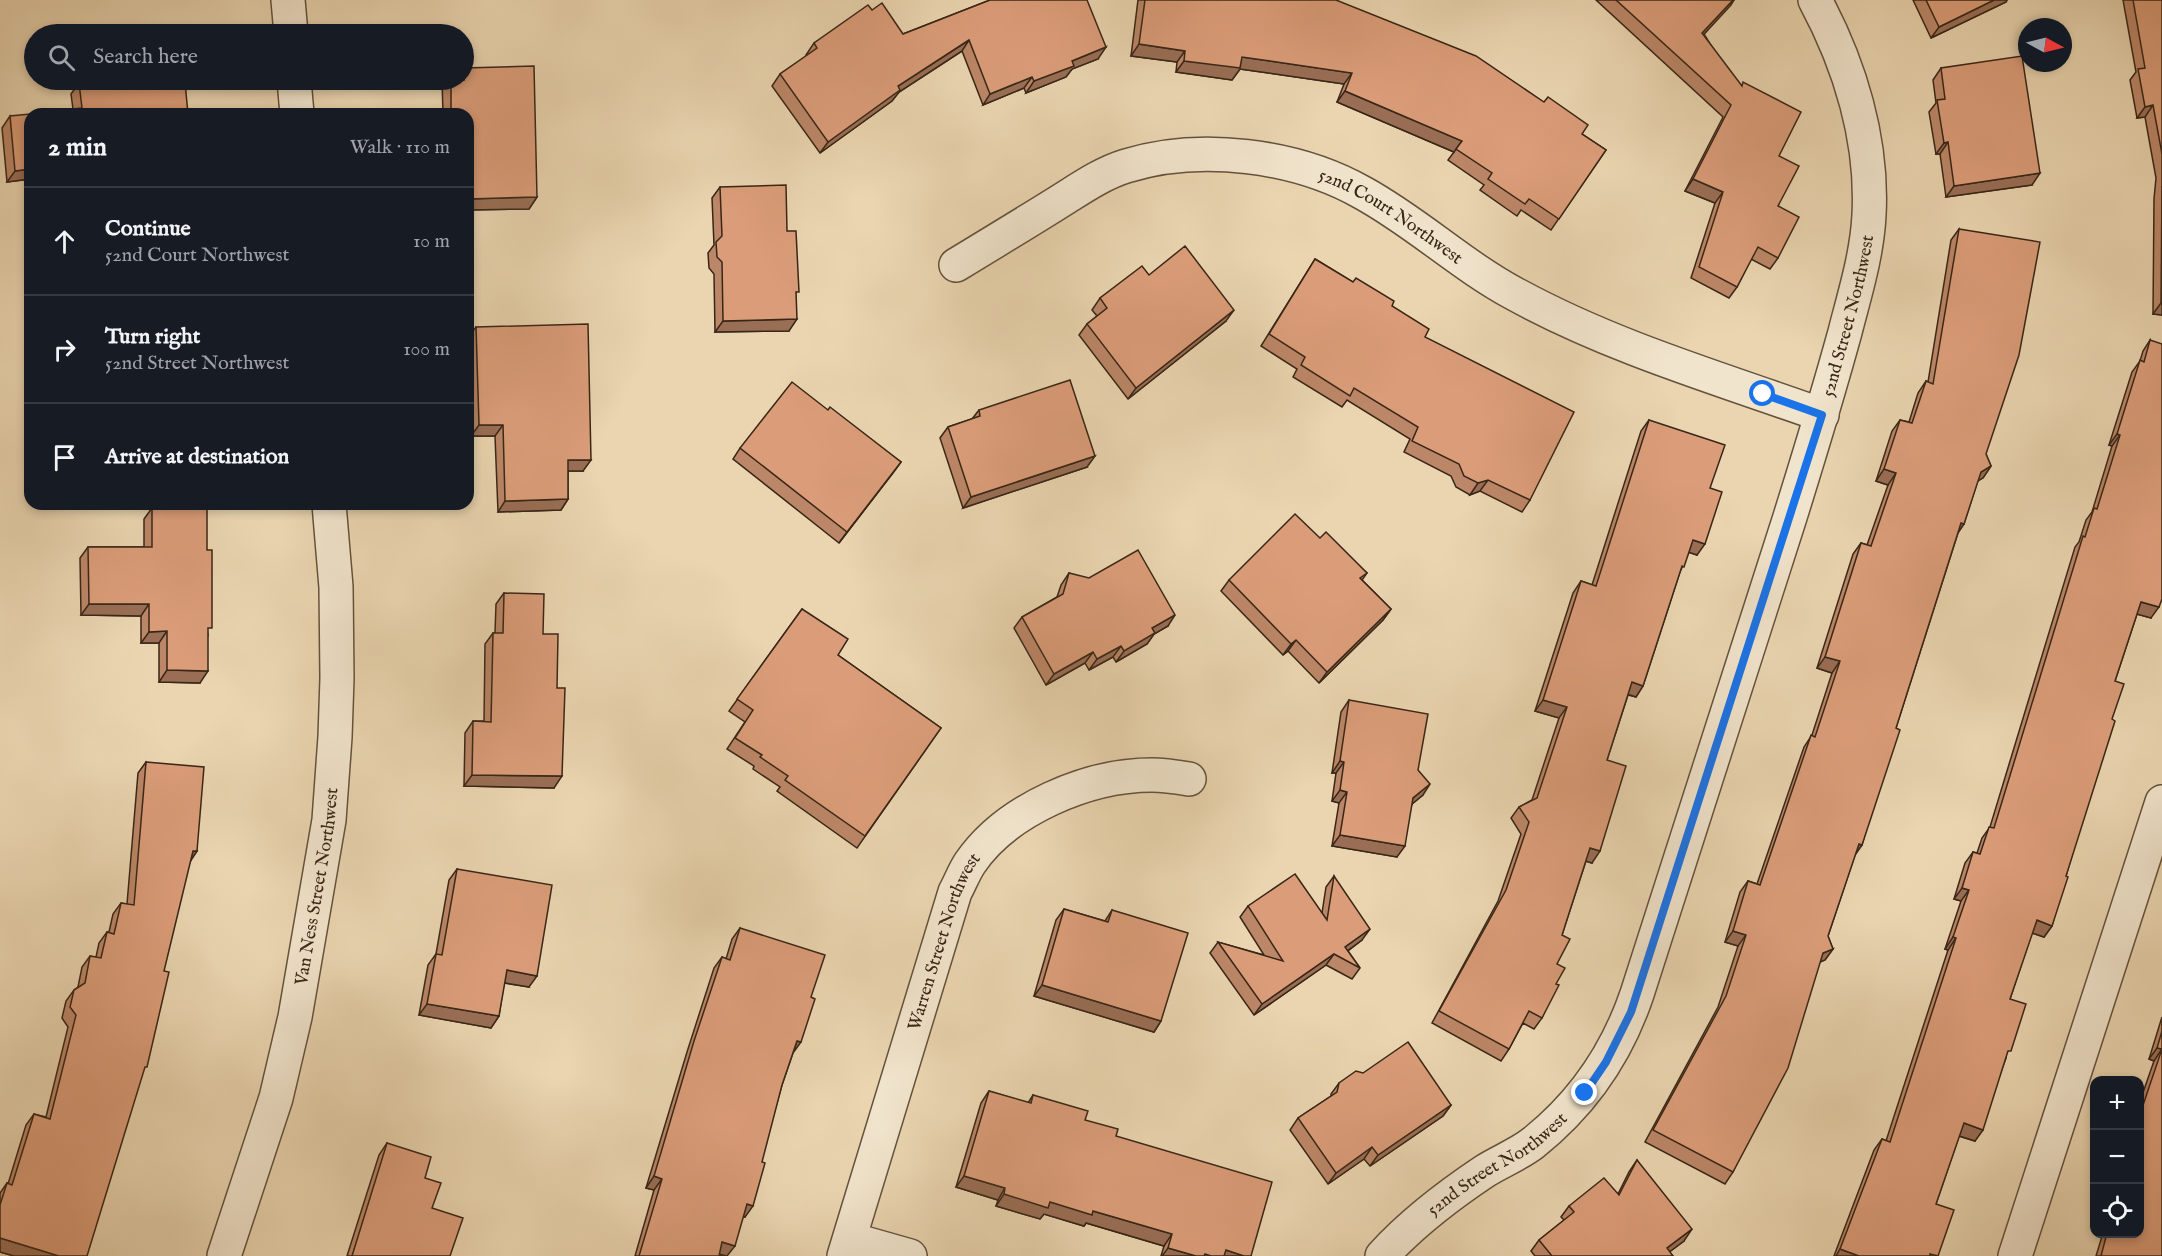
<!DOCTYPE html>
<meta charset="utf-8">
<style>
body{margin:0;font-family:"IM FELL English",serif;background:#20242c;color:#f1f3f6}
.controls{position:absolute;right:18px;bottom:18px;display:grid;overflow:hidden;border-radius:12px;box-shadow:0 3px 9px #0003}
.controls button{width:54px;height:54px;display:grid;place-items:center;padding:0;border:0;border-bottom:2px solid #363941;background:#171b24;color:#f1f3f6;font:30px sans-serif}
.compass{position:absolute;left:2018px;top:18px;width:54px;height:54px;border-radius:50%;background:#171b24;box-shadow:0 3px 9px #0003;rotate:97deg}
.stop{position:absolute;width:18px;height:18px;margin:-14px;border:4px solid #1a73e8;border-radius:50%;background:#fff}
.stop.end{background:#1a73e8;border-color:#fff;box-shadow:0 2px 6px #0008}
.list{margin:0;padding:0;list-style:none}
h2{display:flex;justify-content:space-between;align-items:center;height:78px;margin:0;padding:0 24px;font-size:26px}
h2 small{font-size:20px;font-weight:400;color:#9ea1a6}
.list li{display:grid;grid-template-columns:39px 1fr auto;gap:18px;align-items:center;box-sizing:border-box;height:108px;padding:0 24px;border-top:2px solid #363941}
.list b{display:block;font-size:22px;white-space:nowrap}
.list p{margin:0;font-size:20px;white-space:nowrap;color:#9ea1a6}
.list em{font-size:20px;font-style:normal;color:#9ea1a6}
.icon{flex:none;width:33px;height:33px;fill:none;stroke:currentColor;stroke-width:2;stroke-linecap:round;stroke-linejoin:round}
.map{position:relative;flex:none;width:2162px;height:1256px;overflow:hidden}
.search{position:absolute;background:#171b24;box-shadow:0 3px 9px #0003;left:24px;top:24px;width:450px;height:66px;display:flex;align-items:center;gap:15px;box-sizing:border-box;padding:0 21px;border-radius:33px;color:#9ea1a6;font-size:22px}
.panel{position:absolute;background:#171b24;box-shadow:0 3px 9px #0003;left:24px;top:108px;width:450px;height:402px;border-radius:18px}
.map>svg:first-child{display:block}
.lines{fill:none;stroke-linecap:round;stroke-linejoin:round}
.minor-casing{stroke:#64523d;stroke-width:36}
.minor{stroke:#f1e4cc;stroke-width:33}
.wall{fill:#bc8768;stroke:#382617;stroke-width:1.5}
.shaded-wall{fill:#996e55;stroke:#382617;stroke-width:1.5}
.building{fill:#db9d79;stroke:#382617;stroke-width:1.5}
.route{stroke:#1a73e8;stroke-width:8}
.labels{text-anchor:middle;stroke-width:6;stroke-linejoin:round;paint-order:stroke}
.street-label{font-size:18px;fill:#382617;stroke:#f1e4cc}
</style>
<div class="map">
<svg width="2162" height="1256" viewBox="0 0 2162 1256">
<rect width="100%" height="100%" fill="#ead5b0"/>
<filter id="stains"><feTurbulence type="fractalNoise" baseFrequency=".00333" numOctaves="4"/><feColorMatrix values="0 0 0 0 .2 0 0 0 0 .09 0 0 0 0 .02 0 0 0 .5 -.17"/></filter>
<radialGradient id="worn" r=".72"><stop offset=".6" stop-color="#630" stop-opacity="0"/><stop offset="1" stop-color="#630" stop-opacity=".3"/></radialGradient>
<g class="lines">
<defs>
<g id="minor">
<path d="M288,0L291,34"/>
<path d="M294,80L297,114"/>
<path id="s1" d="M956,265C989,245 1022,225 1054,205C1077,191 1100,174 1126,166C1200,143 1296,155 1363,193C1416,222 1461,265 1515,294C1612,347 1718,378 1822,415"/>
<path d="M850,1239L910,1256"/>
<path id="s2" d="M224,1256L276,1098L295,1017L329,820L335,737L337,678L336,587L329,504"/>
<path id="s3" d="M844,1256L955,892C960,883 964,872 970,863C1007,809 1088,775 1152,775C1164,775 1177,777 1189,779"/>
<path id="s4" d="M1382,1256C1412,1223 1449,1195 1485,1171C1501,1161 1519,1154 1533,1143C1582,1104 1617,1053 1637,994C1688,835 1739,676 1790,517C1809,456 1828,394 1845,332C1855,293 1867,255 1869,215C1873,140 1850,65 1815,0"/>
<path d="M2015,1256L2162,802"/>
</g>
</defs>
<!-- minor casing -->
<use href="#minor" class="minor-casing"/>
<!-- minor -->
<use href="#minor" class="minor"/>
</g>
<!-- wall -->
<g class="wall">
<path d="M990,0L1098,59L1072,69L1066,77L1026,93L1024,88L983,105L962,51L899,92L892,101L820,153L772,86L780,74L807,56L806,55L814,43L872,10L903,34Z"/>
<path d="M1138,0H1336L1582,134L1606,150L1551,230L1521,210L1517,216L1480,190L1484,185L1448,160L1454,152L1337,102L1344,84L1240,69L1232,80L1176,72L1177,62L1131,56Z"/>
<path d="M1596,0H1734L1704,34L1779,156L1778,258L1770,269L1751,259L1737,287L1729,298L1691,278L1715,203L1685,191L1723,117Z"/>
<path d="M1913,0H2007L2006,2L1931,38Z"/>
<path d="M2123,0H2162V315L2153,314L2154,199L2156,178L2145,117L2137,118L2130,80L2136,72Z"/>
<path d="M1941,68L2032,185L1946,197L1940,154H1936L1929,112L1936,103L1933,80Z"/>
<path d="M442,80H464L537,197L529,209L468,210V114H443Z"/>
<path d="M79,83L152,85L188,114L73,109L71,94Z"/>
<path d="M10,116L30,179L7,182L2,128Z"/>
<path d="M720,187L787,231L796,297L789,331L715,332L714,274L709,268L708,253L714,245L712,198Z"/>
<path d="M1959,229L1986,454L1991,466L1983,478L1978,480L1964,524L1958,533L1896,728L1862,845L1855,855L1828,936L1833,949L1825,960L1820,962L1733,1172L1725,1184L1645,1142L1718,1007L1738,946L1725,942L1740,892L1748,881L1757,884L1804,747L1812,735L1832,673L1817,668L1853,554L1861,543L1867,545L1888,485L1876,481L1892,431L1900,420L1909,422L1918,393L1926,381L1928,382L1951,240Z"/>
<path d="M1315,259L1392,306L1425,337L1530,500L1522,512L1480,491L1470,495L1456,487L1451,476L1404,452L1410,439L1347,400L1342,407L1293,377L1297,369L1261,346Z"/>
<path d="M1149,275L1226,321L1128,399L1079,335L1087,324L1097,316L1092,310L1100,298Z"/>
<path d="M476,327L583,471H568V499L561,510L498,512L495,436H471L468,338Z"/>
<path d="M2150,340L2151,618L2137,614L2115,681L2112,719L2066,876L2052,926L2044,937L2032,933L2010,999L2006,1058L1975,1141L1959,1136L1936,1204L1938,1256H1834L1874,1150L1882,1139L1886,1141L1948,950L1945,949L1961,901L1954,899L1965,863L1973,852L1977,853L1982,838L1990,827L2075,547L2079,542L2086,520L2092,512L2112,446L2109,445L2132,372L2140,361L2143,351Z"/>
<path d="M827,410L901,462L839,543L733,459L740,448Z"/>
<path d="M979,410L1087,467L963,508L940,438L948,427L972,419Z"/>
<path d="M1649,420L1710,488L1697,555L1689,552L1680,572L1643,686L1636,697L1628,695L1607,760L1592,863L1586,861L1562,935L1557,964L1556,984L1542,1018L1534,1029L1523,1023L1509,1049L1501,1061L1432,1023L1498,901L1521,834L1511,818L1519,807L1532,800L1559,718L1535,711L1573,593L1581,581L1592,585L1641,431Z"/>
<path d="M152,508L208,634L200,683L159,682V643H141V616L81,615L80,558L88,547H144V519Z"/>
<path d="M1320,538L1367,573L1362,580L1391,609L1383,620L1319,683L1288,651L1283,655L1221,591L1229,580Z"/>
<path d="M1069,573L1168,626L1154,634L1147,644L1116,662L1113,657L1089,670L1085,663L1046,685L1014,628L1022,617L1057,597L1061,585Z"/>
<path d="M504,593L543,634L554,788L464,786L465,733L473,721H484L485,644L493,633H495L496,604Z"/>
<path d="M802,609L838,655L941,728L857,848L777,791L780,787L753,769L754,766L727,749L745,722L729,711Z"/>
<path d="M1349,700L1418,770L1423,795L1412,804L1397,857L1332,846L1339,803L1332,801L1336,773H1332L1341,712Z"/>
<path d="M146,762L197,851L191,860L14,1256L0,1252V1193L7,1183L8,1184L26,1125L34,1114L46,1117L68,1027L62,1018L66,1001L74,990L78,987L82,967L90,956L96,957L99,943L107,932H109L113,914L121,903L127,904L138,773Z"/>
<path d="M457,869L529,987L504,983L499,1016L491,1028L419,1015L428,965L436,954L449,880Z"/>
<path d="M1334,876L1362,940L1348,951L1360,968L1352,979L1326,965L1254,1015L1210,953L1218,942L1264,955L1240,917L1248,906L1322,913L1326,887Z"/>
<path d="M1064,909L1105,921L1112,910L1161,1021L1154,1032L1034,996L1056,920Z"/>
<path d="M740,928L793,1053L782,1085L745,1217H743L724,1256L719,1255V1256H635L654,1190L646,1188L687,1052L714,968L722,957L726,959L732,939Z"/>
<path d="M2162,1017V1256H2096L2103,1233H2139V1104L2154,1061L2149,1059Z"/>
<path d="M1339,1083L1451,1105L1443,1116L1370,1166L1364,1159L1328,1184L1290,1130L1298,1118L1331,1096V1094Z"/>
<path d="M989,1091L1028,1103L1033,1095L1116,1136L1251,1256H1161L1164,1246L1086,1223L1084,1226L1044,1214L1040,1219L996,1206L998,1200L956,1187L981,1103Z"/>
<path d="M387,1143L425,1178L432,1208L450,1256H347L379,1155Z"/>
<path d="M1637,1160L1684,1241L1669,1252L1673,1256H1535L1531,1251L1539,1240L1564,1220L1561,1217L1569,1206L1618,1194L1629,1172Z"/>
</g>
<!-- shaded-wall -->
<g class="shaded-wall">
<path d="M1733,0H1734L1731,5L1695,44L1702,33Z"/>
<path d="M1994,0H2007L2006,2L1931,38L1939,27Z"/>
<path d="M969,40L962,51L899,92L892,101L820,153L828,142L898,86Z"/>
<path d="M1139,44L1185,51L1177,62L1131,56Z"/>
<path d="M1106,47L1098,59L1072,69L1066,77L1026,93L1034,81L1072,61Z"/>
<path d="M1242,57L1352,73L1344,84L1240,69L1232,80L1176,72L1184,61Z"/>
<path d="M1032,77L1024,88L983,105L990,94Z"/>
<path d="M1345,91L1462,141L1454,152L1337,102Z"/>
<path d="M2153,105L2145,117L2137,118L2145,107Z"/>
<path d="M1948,142L1940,154H1936L1944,143Z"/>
<path d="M30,169V179L7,182L15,171Z"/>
<path d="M2040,173L2032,185L1946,197L1954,186Z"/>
<path d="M1693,179L1723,192L1715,203L1685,191Z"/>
<path d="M537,197L529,209L468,210V199Z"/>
<path d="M2161,303H2162V315L2153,314Z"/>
<path d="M1234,310L1226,321L1128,399L1136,388Z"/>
<path d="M797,319L789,331L715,332L723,321Z"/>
<path d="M479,425H503L495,436H471Z"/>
<path d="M2117,434L2120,435L2112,446L2109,445Z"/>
<path d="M1095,456L1087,467L963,508L971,497Z"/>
<path d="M568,460H591L583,471H560Z"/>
<path d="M901,462L893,473L839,543L847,532Z"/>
<path d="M1991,466L1983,478L1973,484L1981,472Z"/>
<path d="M1884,469L1896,473L1888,485L1876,481Z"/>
<path d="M1488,480L1480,491L1470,495L1478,483Z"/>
<path d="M568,499L561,510L498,512L505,501Z"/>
<path d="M1961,523L1964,524L1956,535Z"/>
<path d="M1693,540L1705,544L1697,555L1685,551Z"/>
<path d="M2141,602L2159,607L2151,618L2133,613Z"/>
<path d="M89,604H149L141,616L81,615Z"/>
<path d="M1391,609L1383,620L1319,683L1327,672Z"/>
<path d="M1175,615L1168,626L1154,634L1147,644L1116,662L1124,651L1152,628Z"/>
<path d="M167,631L159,643H141L149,632Z"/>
<path d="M1296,640L1288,651L1283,655L1291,644Z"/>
<path d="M1121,646L1113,657L1089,670L1097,659Z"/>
<path d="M1093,652L1085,663L1046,685L1054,674Z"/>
<path d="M1825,657L1840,661L1832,673L1817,668Z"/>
<path d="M167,670L208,671L200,683L159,682Z"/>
<path d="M1632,682L1643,686L1636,697L1624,693Z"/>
<path d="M1543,700L1567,707L1559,718L1535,711Z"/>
<path d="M1340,761L1344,762L1336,773H1332Z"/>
<path d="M472,775L562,776L554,788L464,786Z"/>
<path d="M1430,784L1423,795L1406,809L1413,798Z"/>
<path d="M1340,790L1347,792L1339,803L1332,801Z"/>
<path d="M1340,835L1405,846L1397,857L1332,846Z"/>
<path d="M1859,844L1862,845L1854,856Z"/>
<path d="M1590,848L1600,851L1592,863L1582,860Z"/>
<path d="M193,851H197L189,863Z"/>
<path d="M1962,888L1969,890L1961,901L1954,899Z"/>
<path d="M2037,920L2052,926L2044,937L2029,932Z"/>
<path d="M1370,929L1362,940L1339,957L1345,947Z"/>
<path d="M1733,931L1746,935L1738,946L1725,942Z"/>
<path d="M1953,937L1956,938L1948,950L1945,949Z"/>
<path d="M1833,949L1825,960L1815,964L1823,953Z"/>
<path d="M1334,954L1326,965L1254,1015L1262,1004Z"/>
<path d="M507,970L537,976L529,987L499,982Z"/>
<path d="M1042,985L1161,1021L1154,1032L1034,996Z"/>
<path d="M427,1004L499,1016L491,1028L419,1015Z"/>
<path d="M797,1041L801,1042L793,1053Z"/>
<path d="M2157,1048L2162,1049L2154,1061L2149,1059Z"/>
<path d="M1451,1105L1443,1116L1370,1166L1378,1155Z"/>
<path d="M1964,1123L1983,1130L1975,1141L1956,1135Z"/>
<path d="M1372,1147L1364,1159L1328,1184L1336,1173Z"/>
<path d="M654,1176L662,1179L654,1190L646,1188Z"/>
<path d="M964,1176L1005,1188L998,1200L956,1187Z"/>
<path d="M1004,1194L1050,1202L1093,1211L1172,1234L1164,1246L1086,1223L1084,1226L1044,1214L1040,1219L996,1206Z"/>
<path d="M747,1204L753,1206L745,1217L739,1215Z"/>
<path d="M1692,1229L1684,1241L1664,1256L1667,1248Z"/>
<path d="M0,1238L59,1256H14L0,1252Z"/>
<path d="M722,1242L735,1246L727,1256L714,1253Z"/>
<path d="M1168,1248L1196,1256H1162Z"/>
<path d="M1840,1249L1859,1256H1836Z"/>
<path d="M1226,1250L1244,1256H1222Z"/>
</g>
<!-- building -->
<g class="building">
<path d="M990,0H1087L1106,47L1072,61L1074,66L1034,81L1032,77L990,94L969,40L898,86L900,90L828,142L780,74L817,48L814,43L868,5L872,10L882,3L903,34Z"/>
<path d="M1145,0H1336L1476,56L1544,102L1548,97L1588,125L1582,134L1606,150L1559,219L1529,199L1525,204L1488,179L1492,173L1456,149L1462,141L1345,91L1352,73L1242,57L1240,68L1184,61L1185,51L1139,44Z"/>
<path d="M1616,0H1733L1702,33L1742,86L1743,82L1801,112L1779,156L1799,166L1778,206L1799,217L1778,258L1758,247L1737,287L1699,267L1723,192L1693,179L1731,105Z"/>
<path d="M1926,0H1994L1939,27Z"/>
<path d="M2133,0H2162V154L2153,105L2145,107L2138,69L2145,68Z"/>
<path d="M2022,56L2040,173L1954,186L1948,142L1944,143L1937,100L1945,99L1941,68Z"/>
<path d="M534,66L537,197L468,199V114H451V80H464V68Z"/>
<path d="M106,80H152V85L185,82L188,114H30L82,108L79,83Z"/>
<path d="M30,114V169L15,171L10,116Z"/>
<path d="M786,185L787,231H796L799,292H796L797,319L723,321L722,262L717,257L716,242L722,236L720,187Z"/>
<path d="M2162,186V303H2161Z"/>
<path d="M1959,229L2040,242L2019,355L1986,454L1991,466L1981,472L1964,524L1961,523L1896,728L1900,730L1862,845L1859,844L1828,936L1833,949L1823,953L1788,1068L1733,1172L1653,1130L1726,996L1746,935L1733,931L1748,881L1760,885L1811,735L1815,737L1840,661L1825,657L1861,543L1871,546L1896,473L1884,469L1900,420L1912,423L1926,381L1933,384Z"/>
<path d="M1185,246L1234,310L1136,388L1087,324L1107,308L1100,298L1142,266L1149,275Z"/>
<path d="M1315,259L1353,282L1356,278L1394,301L1392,306L1429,329L1425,337L1574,412L1530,500L1488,480L1478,483L1464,476L1459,464L1412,441L1418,427L1354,388L1350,396L1301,365L1305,357L1269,334Z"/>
<path d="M588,324L591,460H568V499L505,501L503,425H479L476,327Z"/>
<path d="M2150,340L2162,344V599L2159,607L2141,602L2115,681L2124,684L2112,719L2115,721L2066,876L2068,877L2052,926L2037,920L2010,999L2026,1004L2011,1051H2008L1983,1130L1964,1123L1936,1204L1954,1210L1938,1256L1930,1254V1256H1859L1840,1249L1882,1139L1890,1142L1956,938L1953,937L1969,890L1962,888L1973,852L1980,854L1989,827L1994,828L2083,536L2085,537L2094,508L2097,509L2120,435L2117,434L2140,360L2144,362Z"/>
<path d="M1070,380L1095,456L971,497L948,427L980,416L979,410Z"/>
<path d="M792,382L828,410L830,407L901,462L847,532L740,448Z"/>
<path d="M1649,420L1725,445L1710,488L1722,492L1705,544L1693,540L1684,567L1682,566L1643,686L1632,682L1607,760L1626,766L1600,851L1590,848L1562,935L1570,939L1557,964L1565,968L1556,984L1559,985L1542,1018L1529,1011L1509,1049L1439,1011L1506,890L1529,822L1519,807L1537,798L1567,707L1543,700L1581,581L1596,586Z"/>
<path d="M152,508H207V550H212V628H208V671L167,670V631L149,632V604H89L88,547H152Z"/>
<path d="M1295,514L1320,538L1326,532L1367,573L1360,578L1391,609L1327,672L1296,640L1291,644L1229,580Z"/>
<path d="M1138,550L1175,615L1152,628L1155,633L1124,651L1121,646L1097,659L1093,652L1054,674L1022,617L1063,594L1069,573L1089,578Z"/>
<path d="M504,593L544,594L543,634H558L557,688H565L562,776L472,775L473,721L491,722L493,633H503Z"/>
<path d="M802,609L848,639L838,655L941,728L865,836L785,780L788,776L760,757L762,755L735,738L753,710L737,699Z"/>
<path d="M1349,700L1428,714L1418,770L1430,784L1413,798L1405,846L1340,835L1347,792L1340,790L1344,762L1340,761Z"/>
<path d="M146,762L204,767L197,851H193L164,971L169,972L147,1067H145L87,1256H59L0,1238V1205L7,1183L12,1185L34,1114L50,1119L76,1015L70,1007L74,990L85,983L90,956L101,958L107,932L114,934L121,903L134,905Z"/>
<path d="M457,869L552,885L537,976L507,970L499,1016L427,1004L436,954L442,955Z"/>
<path d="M1295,874L1327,920L1334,876L1370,929L1345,947L1360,968L1334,954L1262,1004L1218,942L1283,961L1248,906Z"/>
<path d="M1064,909L1108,922L1112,910L1188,933L1161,1021L1042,985Z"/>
<path d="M740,928L825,955L811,997L815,999L801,1042L797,1041L782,1085L762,1162L765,1163L753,1206L747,1204L735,1246L722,1242L719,1256H639L662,1179L654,1176L694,1041L722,957L730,960Z"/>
<path d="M2162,1031V1256H2101L2107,1233H2139V1117L2162,1049L2157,1048Z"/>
<path d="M1408,1042L1451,1105L1378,1155L1372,1147L1336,1173L1298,1118L1337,1092L1339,1083L1356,1071L1363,1073Z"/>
<path d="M989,1091L1031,1103L1033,1095L1088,1111L1085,1120L1118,1129L1116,1136L1272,1182L1251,1256H1244L1226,1250L1224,1256H1211L1205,1254L1204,1256H1196L1168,1248L1172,1234L1093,1211L1092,1215L1050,1202L1048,1208L1004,1194L1005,1188L964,1176Z"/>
<path d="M387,1143L431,1157L425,1178L441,1183L432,1208L463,1218L450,1256H352Z"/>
<path d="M1637,1160L1692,1229L1667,1248L1673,1256H1552L1539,1240L1574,1212L1569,1206L1604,1178L1619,1195Z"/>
</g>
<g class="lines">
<!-- route -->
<path class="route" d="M1585,1093L1606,1062L1631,1012L1822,415L1763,394"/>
</g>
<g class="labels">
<!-- street labels -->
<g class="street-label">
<text dy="6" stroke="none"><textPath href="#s1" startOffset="477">52nd Court Northwest</textPath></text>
<text dy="6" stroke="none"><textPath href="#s4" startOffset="1084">52nd Street Northwest</textPath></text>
<text dy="6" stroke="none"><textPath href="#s2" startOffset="382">Van Ness Street Northwest</textPath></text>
<text dy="6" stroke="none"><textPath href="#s3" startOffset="330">Warren Street Northwest</textPath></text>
<text dy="6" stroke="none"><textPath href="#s4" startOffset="148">52nd Street Northwest</textPath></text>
</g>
</g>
<rect width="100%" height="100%" filter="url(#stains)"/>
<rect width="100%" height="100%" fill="url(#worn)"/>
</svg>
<div class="controls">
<button>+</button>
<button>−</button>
<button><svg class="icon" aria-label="locate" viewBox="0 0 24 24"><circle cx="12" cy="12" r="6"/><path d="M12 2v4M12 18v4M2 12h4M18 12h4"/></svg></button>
</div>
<svg class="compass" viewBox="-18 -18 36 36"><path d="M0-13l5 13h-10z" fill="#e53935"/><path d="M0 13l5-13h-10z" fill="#9ea1a6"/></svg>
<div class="stop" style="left:1763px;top:394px"></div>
<div class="stop end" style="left:1585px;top:1093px"></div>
<div class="search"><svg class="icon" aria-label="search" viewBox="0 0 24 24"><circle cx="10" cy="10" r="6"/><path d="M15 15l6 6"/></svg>Search here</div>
<section class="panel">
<h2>2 min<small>Walk · 110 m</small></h2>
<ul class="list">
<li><svg class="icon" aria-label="ahead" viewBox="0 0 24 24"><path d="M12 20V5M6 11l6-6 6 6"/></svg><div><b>Continue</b><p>52nd Court Northwest</p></div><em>10 m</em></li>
<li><svg class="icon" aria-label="right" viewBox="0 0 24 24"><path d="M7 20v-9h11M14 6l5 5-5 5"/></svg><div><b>Turn right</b><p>52nd Street Northwest</p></div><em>100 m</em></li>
<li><svg class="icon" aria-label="arrive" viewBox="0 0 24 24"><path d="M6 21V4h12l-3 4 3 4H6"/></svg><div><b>Arrive at destination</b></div></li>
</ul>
</section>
</div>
